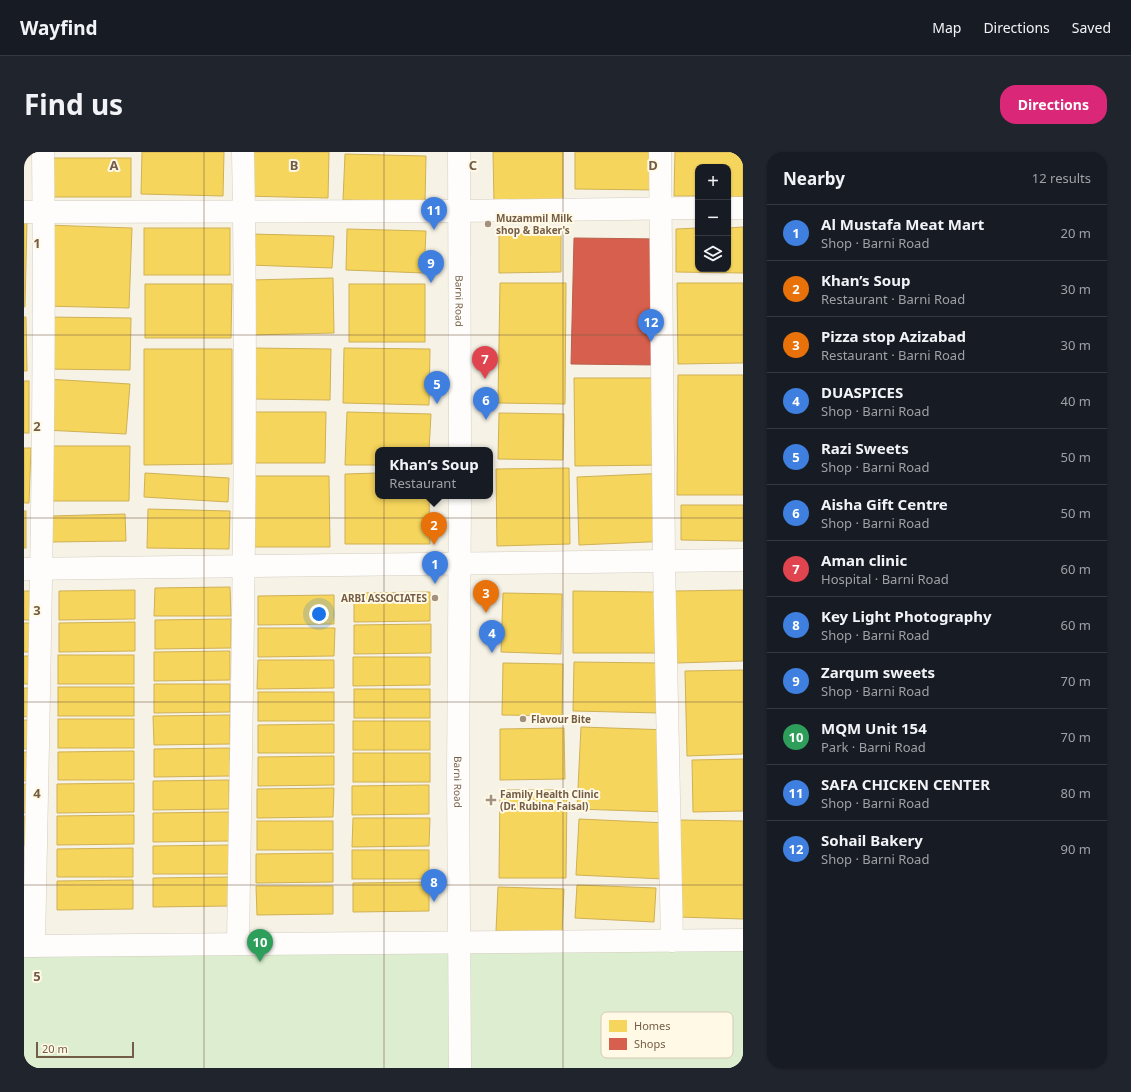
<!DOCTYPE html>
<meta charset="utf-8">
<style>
body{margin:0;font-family:"Noto Sans",sans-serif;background:#20242c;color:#f1f3f6}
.controls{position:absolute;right:12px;top:12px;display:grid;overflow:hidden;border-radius:8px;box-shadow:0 1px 3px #0004}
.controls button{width:36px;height:36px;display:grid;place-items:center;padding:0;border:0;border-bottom:1px solid #363941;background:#171b24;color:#f1f3f6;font:20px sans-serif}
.scale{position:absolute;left:12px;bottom:10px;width:98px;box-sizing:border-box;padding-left:4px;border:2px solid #745d46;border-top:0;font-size:11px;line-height:14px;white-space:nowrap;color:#745d46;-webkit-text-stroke:3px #fff9e6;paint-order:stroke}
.you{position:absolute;left:295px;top:462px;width:14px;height:14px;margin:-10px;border:3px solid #fff;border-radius:50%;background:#1a73e8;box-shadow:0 0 0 6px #1a73e833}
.badge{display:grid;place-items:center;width:26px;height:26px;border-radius:50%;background:#db2777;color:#fff;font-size:13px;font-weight:700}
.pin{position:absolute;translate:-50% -33px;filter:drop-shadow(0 1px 2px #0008)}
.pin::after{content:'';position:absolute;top:21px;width:14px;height:12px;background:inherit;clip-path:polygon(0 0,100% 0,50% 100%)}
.popup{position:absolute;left:351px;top:295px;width:118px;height:52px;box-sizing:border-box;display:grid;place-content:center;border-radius:8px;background:#171b24;filter:drop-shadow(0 1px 3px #0005);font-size:13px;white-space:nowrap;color:#9ea1a6}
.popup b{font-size:15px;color:#f1f3f6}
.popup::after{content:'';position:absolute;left:50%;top:100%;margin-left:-8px;border:8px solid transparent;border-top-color:#171b24}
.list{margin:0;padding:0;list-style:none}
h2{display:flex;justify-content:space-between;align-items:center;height:52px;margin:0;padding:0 16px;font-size:17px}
h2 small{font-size:13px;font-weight:400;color:#9ea1a6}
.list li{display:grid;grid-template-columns:26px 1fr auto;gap:12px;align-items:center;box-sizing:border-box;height:56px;padding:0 16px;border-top:1px solid #363941}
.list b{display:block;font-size:15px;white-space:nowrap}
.list p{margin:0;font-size:13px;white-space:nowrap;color:#9ea1a6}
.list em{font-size:13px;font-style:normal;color:#9ea1a6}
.icon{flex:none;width:22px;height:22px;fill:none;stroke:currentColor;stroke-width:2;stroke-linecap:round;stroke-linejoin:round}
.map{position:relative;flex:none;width:719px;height:916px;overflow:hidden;border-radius:16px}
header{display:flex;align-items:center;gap:24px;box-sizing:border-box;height:56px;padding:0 20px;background:#171b24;border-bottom:1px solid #363941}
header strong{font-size:19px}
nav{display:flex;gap:22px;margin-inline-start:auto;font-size:14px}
.intro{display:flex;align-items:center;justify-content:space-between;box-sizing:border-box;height:96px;padding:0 24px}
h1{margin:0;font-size:28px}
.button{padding:10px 18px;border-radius:16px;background:#db2777;color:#fff;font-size:14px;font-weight:700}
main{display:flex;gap:24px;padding:0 24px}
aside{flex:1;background:#171b24;border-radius:16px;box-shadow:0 1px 3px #0004}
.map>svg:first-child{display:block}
.green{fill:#ddeed0}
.homes{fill:#f6d55c;stroke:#cfb155}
.shops{fill:#d6604d;stroke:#b95f4b}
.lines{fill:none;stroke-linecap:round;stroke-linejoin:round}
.street-casing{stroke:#d5cdc1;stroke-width:23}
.secondary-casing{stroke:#d6cfc3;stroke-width:23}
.street{stroke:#fefdfb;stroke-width:22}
.secondary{stroke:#fefdfb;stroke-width:22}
.grid{fill:none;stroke:#745d46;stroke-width:1;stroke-opacity:0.55}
.poi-dot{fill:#a2917e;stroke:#fff9e6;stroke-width:1.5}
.labels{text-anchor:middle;stroke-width:4;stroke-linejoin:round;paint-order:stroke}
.poi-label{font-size:10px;font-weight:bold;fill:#745d46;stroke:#fff9e6;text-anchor:start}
.street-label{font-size:10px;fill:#745d46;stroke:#fff9e6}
.key{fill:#fff9e6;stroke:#d5cab6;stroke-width:1}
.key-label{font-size:11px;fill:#745d46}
.grid-label{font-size:13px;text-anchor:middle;font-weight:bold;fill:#745d46;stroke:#fff9e6;stroke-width:4;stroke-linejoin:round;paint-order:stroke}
</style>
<header>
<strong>Wayfind</strong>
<nav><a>Map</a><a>Directions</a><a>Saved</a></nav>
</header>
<div class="intro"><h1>Find us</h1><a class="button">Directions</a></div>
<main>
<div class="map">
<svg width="719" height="916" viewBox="0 0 719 916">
<rect width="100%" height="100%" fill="#f6f2e6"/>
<!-- green -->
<path class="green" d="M719,788V916H0V794Z"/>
<!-- homes -->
<g class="homes">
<path d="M118,0H200L199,44L117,42Z"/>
<path d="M220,0H305L304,46L218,44Z"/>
<path d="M469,0H539V51L470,52Z"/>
<path d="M551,0H633L632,38L551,37Z"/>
<path d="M651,0H719V45H704V15H674V44H650Z"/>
<path d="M321,2L402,4L401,50L319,48Z"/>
<rect x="20" y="6" width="87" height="39"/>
<path d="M0,69H3L1,155H0Z"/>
<path d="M22,73L108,76L105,156L19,154Z"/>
<path d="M719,75V121L652,120V77L674,76V117H704V76Z"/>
<rect x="120" y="76" width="86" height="47"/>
<path d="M323,77L402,79L400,121L322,118Z"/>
<path d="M226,82L310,84L308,116L225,113Z"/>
<path d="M475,82H537V120L475,121Z"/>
<path d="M309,126L310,181L227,183L226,128Z"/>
<path d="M476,131H542L541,252L474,251Z"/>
<path d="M653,131H719V211L654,212Z"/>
<path d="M121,132H208L207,186H121Z"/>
<rect x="325" y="132" width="76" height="58"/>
<path d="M0,165H2L3,219H0Z"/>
<path d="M20,165L107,166L106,218L19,217Z"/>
<path d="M228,196L307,197L306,248L227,247Z"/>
<path d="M320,196L406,197L405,253L319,251Z"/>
<path d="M120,197H208V312L120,313Z"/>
<path d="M654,223H719V343H653Z"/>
<path d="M550,226H639L640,313L551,314Z"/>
<path d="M23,227L106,232L102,282L20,278Z"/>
<rect x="0" y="229" width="5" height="52"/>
<path d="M226,260H302L301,311H226Z"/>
<path d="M323,260L407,262L405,298H354V313H321Z"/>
<path d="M475,261L540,262L539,308L474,307Z"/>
<path d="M22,294H106L105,349H21Z"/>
<path d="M0,296H7L5,351H0Z"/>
<path d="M545,316L546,392L473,394L472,317Z"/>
<path d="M121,321L205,326L204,350L120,345Z"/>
<path d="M354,321V344H405L406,392H321V322Z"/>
<path d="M645,321L647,389L555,393L553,325Z"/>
<path d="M228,324H305L306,395H228Z"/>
<path d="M657,353H719V389L657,388Z"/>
<path d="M124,357L206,359L205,397L123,396Z"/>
<rect x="0" y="359" width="2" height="37"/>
<path d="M101,362L102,389L27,390V364Z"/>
<path d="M206,435L207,464H130L131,436Z"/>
<path d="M111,438V467L35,468V439Z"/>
<path d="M719,438V509L653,511L651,439Z"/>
<rect x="0" y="439" width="8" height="29"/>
<path d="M549,439L631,440V501H549Z"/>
<path d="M406,440V469L330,470V441Z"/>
<path d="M479,441L538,442L537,502L477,500Z"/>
<path d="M310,443V472L234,473V444Z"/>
<path d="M207,467V496L131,497V468Z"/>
<path d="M111,470V499L35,500V471Z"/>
<rect x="0" y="471" width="8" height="29"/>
<path d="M407,472V501L330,502V473Z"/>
<path d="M234,476H311L310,504L234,505Z"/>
<path d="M206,499V528L130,529V500Z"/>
<rect x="34" y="503" width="76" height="29"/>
<rect x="0" y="504" width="7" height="28"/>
<path d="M329,505H406V533L329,534Z"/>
<path d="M234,508H310V536L233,537Z"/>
<path d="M550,510L637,511L636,561L549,559Z"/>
<path d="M479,511L539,512L538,564L478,563Z"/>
<path d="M719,518V602L663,604L661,519Z"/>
<path d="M130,532H206V560L130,561Z"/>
<rect x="34" y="535" width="76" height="29"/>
<path d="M0,536H7V564L0,565Z"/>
<rect x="330" y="537" width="76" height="29"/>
<rect x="234" y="540" width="76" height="29"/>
<path d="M206,563V592L130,593L129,564Z"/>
<rect x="34" y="567" width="76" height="29"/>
<rect x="0" y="568" width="7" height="29"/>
<rect x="329" y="569" width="77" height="29"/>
<path d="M310,572V601H234V573Z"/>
<path d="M557,575L646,578L642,660L553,657Z"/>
<path d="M540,576L541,627L476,628V577Z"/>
<path d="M206,596V624L130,625V597Z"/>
<path d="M110,599V628H34V600Z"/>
<rect x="0" y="600" width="7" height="29"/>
<rect x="329" y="601" width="77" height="29"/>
<path d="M310,604V633L234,634V605Z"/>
<path d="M719,607V659L669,660L668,608Z"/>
<path d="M205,628V657L129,658V629Z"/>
<path d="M110,631V660L33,661V632Z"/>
<rect x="0" y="632" width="6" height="29"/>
<path d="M405,633V662L328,663V634Z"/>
<path d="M310,636L309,665L233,666V637Z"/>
<path d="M476,638H543L542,726H475Z"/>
<path d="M206,660V689L129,690V661Z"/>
<path d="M110,663V692L33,693V664Z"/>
<rect x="0" y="664" width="6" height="29"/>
<path d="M329,666H406L405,694L328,695Z"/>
<path d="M555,667L643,671L640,727L552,723Z"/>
<path d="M656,668L719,669V767L654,765Z"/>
<rect x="233" y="669" width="76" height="29"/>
<path d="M205,693V722H129V694Z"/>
<path d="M109,696V725H33V697Z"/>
<rect x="328" y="698" width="77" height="29"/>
<path d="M309,701V730L232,731V702Z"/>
<path d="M205,725V754L129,755V726Z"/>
<path d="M109,728V757L33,758V729Z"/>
<path d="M405,730V759L329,760V731Z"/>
<path d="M553,733L632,736L630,770L551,766Z"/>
<path d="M232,734H309V762L233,763Z"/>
<path d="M474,735L540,737L538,781L472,779Z"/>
</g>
<!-- shops -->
<path class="shops" d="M550,86L636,87L634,213L547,212Z"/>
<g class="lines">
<defs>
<g id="street">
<path d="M636,0L640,409L648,789"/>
<path d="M704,56H719"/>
<path d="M0,60L436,59L674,56"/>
<path d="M0,417L719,408"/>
<path d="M214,792C218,528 224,264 219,0"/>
<path d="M0,794L719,788"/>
<path d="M10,794C15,530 22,265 19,0"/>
</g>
<g id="secondary">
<path id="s1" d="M435,0L436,298"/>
<path id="s2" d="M436,344L434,625L436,916"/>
</g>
</defs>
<!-- street casing -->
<use href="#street" class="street-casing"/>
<!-- secondary casing -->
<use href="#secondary" class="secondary-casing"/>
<!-- street -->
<use href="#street" class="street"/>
<!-- secondary -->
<use href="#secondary" class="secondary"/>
</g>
<!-- grid -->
<path class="grid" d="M180,0V916M360,0V916M539,0V916M0,183H719M0,366H719M0,550H719M0,733H719"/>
<!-- markers -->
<g class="poi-dot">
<circle cx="464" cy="72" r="4"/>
<circle cx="411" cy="446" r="4"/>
<circle cx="499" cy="567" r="4"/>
<path d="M465 642h4v4h4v4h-4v4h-4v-4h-4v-4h4z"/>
</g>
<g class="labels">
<!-- poi labels -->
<g class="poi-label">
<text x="472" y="70">Muzammil Milk<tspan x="472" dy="12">shop &amp; Baker's</tspan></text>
<text x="403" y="450" text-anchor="end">ARBI ASSOCIATES</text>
<text x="507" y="571">Flavour Bite</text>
<text x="476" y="646">Family Health Clinic<tspan x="476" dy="12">(Dr. Rubina Faisal)</tspan></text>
</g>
<!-- street labels -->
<g class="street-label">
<text dy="4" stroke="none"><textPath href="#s1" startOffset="149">Barni Road</textPath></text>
<text dy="4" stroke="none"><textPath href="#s2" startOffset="286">Barni Road</textPath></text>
</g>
</g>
<!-- legend -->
<rect x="577" y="860" width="132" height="46" rx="6" class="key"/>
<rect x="585" y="868" width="18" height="12" fill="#f6d55c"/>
<rect x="585" y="886" width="18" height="12" fill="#d6604d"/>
<g class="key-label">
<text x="610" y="878">Homes</text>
<text x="610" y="896">Shops</text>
</g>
<g class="grid-label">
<text x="90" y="18">A</text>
<text x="270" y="18">B</text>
<text x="449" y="18">C</text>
<text x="629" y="18">D</text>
<text x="13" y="96">1</text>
<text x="13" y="279">2</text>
<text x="13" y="463">3</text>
<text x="13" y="646">4</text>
<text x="13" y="829">5</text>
</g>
</svg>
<div class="controls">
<button>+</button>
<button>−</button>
<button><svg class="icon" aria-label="layers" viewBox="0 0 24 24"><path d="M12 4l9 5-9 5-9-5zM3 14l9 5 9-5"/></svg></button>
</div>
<div class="scale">20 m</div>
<div class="you"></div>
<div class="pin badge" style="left:411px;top:432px;background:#3f7fe0">1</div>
<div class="pin badge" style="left:410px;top:393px;background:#e8710a">2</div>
<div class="popup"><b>Khan’s Soup</b>Restaurant</div>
<div class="pin badge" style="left:462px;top:461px;background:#e8710a">3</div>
<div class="pin badge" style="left:468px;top:501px;background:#3f7fe0">4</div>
<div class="pin badge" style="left:413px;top:252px;background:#3f7fe0">5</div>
<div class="pin badge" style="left:462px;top:268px;background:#3f7fe0">6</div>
<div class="pin badge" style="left:461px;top:227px;background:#e0444e">7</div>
<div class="pin badge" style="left:410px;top:750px;background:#3f7fe0">8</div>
<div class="pin badge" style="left:407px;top:131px;background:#3f7fe0">9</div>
<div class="pin badge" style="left:236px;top:810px;background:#2e9e5b">10</div>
<div class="pin badge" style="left:410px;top:78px;background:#3f7fe0">11</div>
<div class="pin badge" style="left:627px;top:190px;background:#3f7fe0">12</div>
</div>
<aside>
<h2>Nearby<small>12 results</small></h2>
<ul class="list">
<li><span class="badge" style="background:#3f7fe0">1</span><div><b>Al Mustafa Meat Mart</b><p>Shop · Barni Road</p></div><em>20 m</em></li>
<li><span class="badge" style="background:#e8710a">2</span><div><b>Khan’s Soup</b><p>Restaurant · Barni Road</p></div><em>30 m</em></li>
<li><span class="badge" style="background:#e8710a">3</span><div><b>Pizza stop Azizabad</b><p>Restaurant · Barni Road</p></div><em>30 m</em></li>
<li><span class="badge" style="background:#3f7fe0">4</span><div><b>DUASPICES</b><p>Shop · Barni Road</p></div><em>40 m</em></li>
<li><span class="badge" style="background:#3f7fe0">5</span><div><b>Razi Sweets</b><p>Shop · Barni Road</p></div><em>50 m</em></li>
<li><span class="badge" style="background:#3f7fe0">6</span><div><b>Aisha Gift Centre</b><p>Shop · Barni Road</p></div><em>50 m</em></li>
<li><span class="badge" style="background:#e0444e">7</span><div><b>Aman clinic</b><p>Hospital · Barni Road</p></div><em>60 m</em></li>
<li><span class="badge" style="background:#3f7fe0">8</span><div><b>Key Light Photography</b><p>Shop · Barni Road</p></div><em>60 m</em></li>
<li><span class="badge" style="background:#3f7fe0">9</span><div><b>Zarqum sweets</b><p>Shop · Barni Road</p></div><em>70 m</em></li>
<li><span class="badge" style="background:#2e9e5b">10</span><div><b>MQM Unit 154</b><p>Park · Barni Road</p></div><em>70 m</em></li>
<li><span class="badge" style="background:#3f7fe0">11</span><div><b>SAFA CHICKEN CENTER</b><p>Shop · Barni Road</p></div><em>80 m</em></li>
<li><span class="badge" style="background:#3f7fe0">12</span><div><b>Sohail Bakery</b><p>Shop · Barni Road</p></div><em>90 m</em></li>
</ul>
</aside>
</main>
